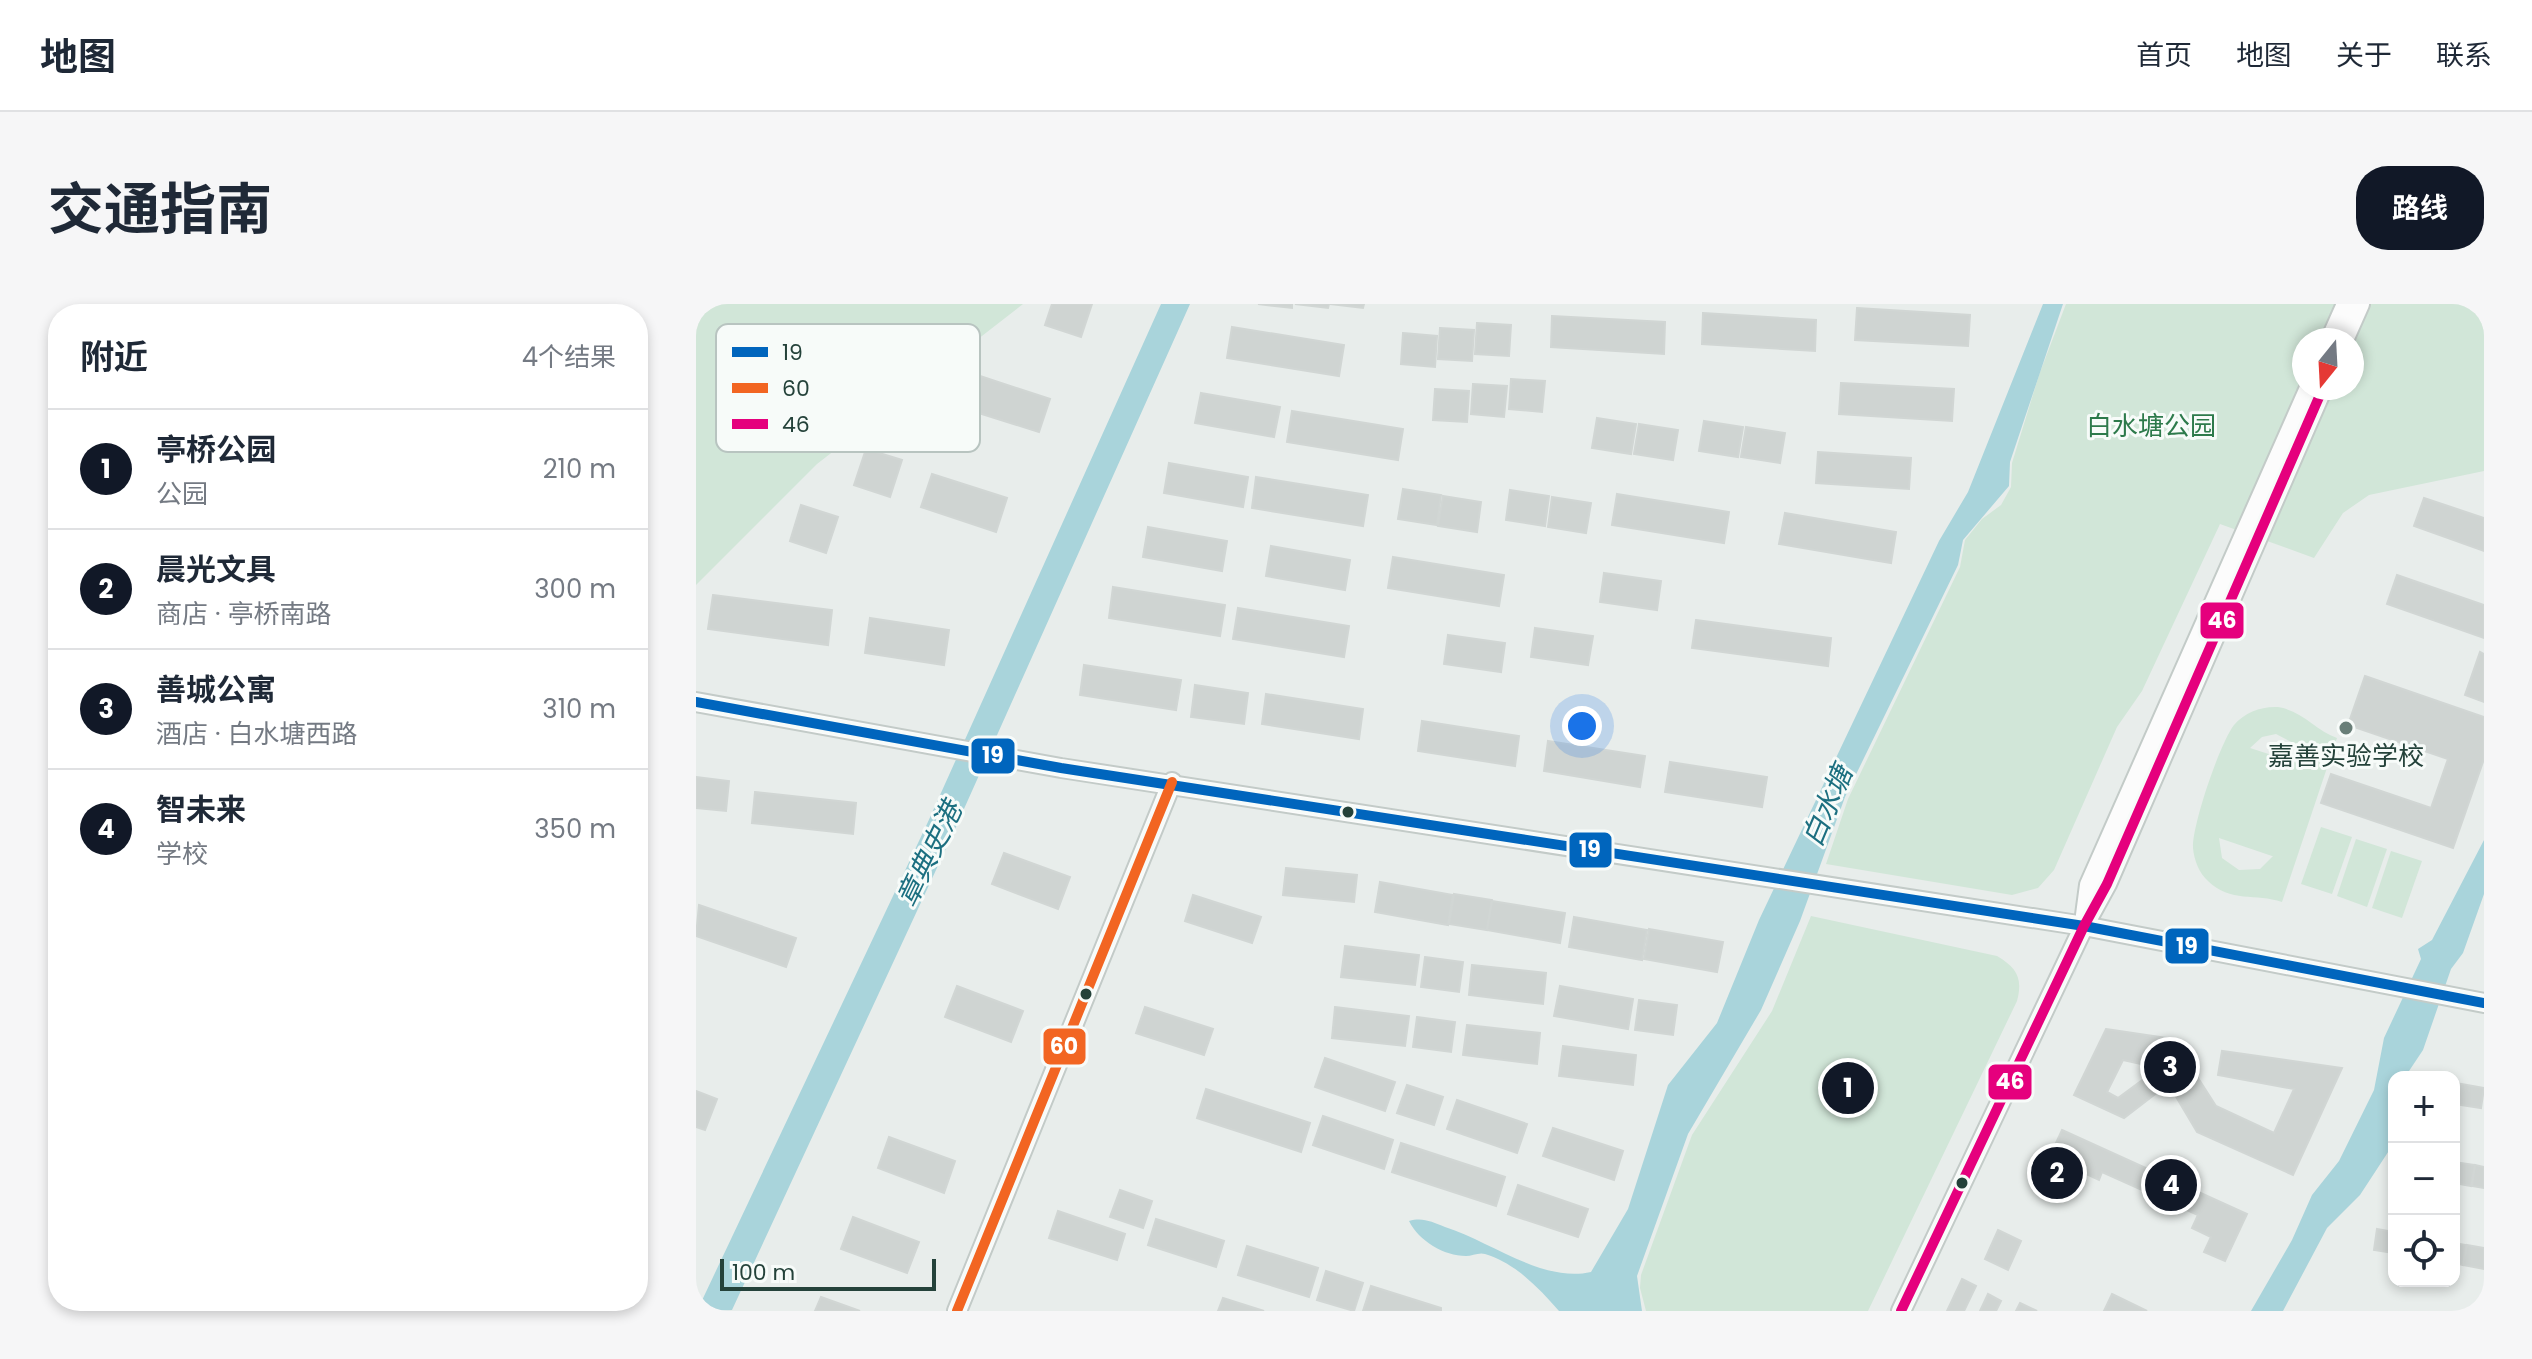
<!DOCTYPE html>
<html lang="zh">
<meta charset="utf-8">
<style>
body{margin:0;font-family:Poppins,"Noto Sans SC",sans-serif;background:#f6f6f7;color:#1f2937}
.controls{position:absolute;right:24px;bottom:24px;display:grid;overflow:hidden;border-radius:16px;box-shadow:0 4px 12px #0003}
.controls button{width:72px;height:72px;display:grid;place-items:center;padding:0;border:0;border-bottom:2px solid #e0e1e3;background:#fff;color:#1f2937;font:40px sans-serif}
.compass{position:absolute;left:1596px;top:24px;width:72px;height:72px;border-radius:50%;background:#fff;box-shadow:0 4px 12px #0003;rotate:198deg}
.scale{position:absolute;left:24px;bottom:20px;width:216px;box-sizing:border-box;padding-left:8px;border:4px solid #24423a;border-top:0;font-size:22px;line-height:28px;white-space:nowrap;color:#24423a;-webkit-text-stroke:6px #f7fbf9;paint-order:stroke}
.you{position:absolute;left:886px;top:422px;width:28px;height:28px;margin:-20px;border:6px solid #fff;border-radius:50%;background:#1a73e8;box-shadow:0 0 0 12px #1a73e833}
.badge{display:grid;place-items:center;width:52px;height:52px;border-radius:50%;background:#111827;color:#fff;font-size:26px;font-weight:700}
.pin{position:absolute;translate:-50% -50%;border:4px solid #fff;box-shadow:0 2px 8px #0006}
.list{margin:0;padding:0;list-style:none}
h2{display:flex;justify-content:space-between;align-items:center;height:104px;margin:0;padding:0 32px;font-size:34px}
h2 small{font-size:26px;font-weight:400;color:#747a83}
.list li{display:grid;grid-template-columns:52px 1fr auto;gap:24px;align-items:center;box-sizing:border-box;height:120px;padding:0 32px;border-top:2px solid #e0e1e3}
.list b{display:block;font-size:30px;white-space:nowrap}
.list p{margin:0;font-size:26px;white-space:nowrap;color:#747a83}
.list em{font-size:26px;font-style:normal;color:#747a83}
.icon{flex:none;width:44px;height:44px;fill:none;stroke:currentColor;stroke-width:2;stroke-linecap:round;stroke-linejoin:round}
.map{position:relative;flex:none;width:1788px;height:1007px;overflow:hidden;border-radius:32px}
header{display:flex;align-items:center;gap:48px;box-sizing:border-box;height:112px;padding:0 40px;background:#fff;border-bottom:2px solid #e0e1e3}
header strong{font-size:38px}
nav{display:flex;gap:44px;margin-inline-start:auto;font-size:28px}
.intro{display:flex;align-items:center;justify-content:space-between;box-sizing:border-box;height:192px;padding:0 48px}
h1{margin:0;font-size:56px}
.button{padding:20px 36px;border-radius:32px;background:#111827;color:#fff;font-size:28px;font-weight:700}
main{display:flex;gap:48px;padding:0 48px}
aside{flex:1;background:#fff;border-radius:32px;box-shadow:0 4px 12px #0003}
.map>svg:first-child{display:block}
.green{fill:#d1e6d8;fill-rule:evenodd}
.water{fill:#a9d4db}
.building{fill:#cfd4d2;stroke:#d1d6d4;stroke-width:2}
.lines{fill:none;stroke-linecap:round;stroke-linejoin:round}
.secondary-casing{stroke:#c3cbc8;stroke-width:22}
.secondary{stroke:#fcfcfc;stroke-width:18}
.bus-1-casing{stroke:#f7fbf9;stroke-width:16}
.bus-2-casing{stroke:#f7fbf9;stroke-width:16}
.bus-3-casing{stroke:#f7fbf9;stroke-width:16}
.bus-1{stroke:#0065bd;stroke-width:10}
.bus-2{stroke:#f26522;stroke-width:10}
.bus-3{stroke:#e5007d;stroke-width:10}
.poi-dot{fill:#697e78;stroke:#f7fbf9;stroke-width:3}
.bus-dot{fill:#24423a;stroke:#f7fbf9;stroke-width:3}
.labels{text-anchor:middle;stroke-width:6;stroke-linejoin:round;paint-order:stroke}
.park-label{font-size:26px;fill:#2d7a4b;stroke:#f7fbf9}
.poi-label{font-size:26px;fill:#24423a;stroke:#f7fbf9}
.water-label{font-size:28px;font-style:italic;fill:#1c6f80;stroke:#f7fbf9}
.key{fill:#f7fbf9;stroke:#b8c4c0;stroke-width:2}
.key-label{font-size:22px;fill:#24423a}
.line-badge{stroke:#f7fbf9;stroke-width:3}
.badge-label{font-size:22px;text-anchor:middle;font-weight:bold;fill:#fff}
</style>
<header>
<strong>地图</strong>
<nav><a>首页</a><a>地图</a><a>关于</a><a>联系</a></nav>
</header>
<div class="intro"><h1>交通指南</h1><a class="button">路线</a></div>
<main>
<aside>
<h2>附近<small>4个结果</small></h2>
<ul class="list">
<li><span class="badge">1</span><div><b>亭桥公园</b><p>公园</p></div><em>210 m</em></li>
<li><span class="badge">2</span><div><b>晨光文具</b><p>商店 · 亭桥南路</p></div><em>300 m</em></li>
<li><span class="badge">3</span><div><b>善城公寓</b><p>酒店 · 白水塘西路</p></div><em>310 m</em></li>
<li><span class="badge">4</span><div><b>智未来</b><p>学校</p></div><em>350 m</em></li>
</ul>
</aside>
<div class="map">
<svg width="1788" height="1007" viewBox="0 0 1788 1007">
<rect width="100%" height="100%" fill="#e8edeb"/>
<!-- green -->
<g class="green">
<path d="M0,0H327L121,160L0,281Z"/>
<path d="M1370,0H1788V167L1673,191L1647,209L1618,254L1524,220L1446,387L1421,423L1358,566L1342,584L1316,591L1130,560L1152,495L1264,263L1269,236L1286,215L1305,201L1315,183L1316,159L1343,71ZM1608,36H1656V84H1608Z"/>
<path d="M1582,403C1607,407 1619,426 1641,434L1586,598C1560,589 1534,599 1512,577C1503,569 1498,556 1497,544C1496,521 1524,439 1538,421C1549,408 1566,402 1582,403ZM1580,430L1601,441L1607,461L1554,444L1566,433ZM1523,534L1576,552H1577L1564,565L1543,566L1526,554Z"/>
<path d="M1625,523L1656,533L1636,590L1605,580Z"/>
<path d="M1660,535L1691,545L1671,603L1641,592Z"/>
<path d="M1695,547L1726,557L1706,614L1676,604Z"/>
<path d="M1115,612L1301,652C1321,664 1327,674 1321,697L1172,1007H950L944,984L945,971L996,831L1076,707Z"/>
</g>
<!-- water -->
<g class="water">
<path d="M465,0H494L259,525L36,1006L1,1007L231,520Z"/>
<path d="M1347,0H1367L1314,158L1313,182L1267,236L1262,261L1149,493L1104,617L1065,706L992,830L941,972L946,1007H863C842,983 819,959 789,950C783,948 776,952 770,952C748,952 723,937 713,917C727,913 736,918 749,923C796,938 847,979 895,968L932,905L972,781L1021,719L1063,616L1243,237L1272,188Z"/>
<path d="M1788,536V590L1767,649L1755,665L1727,746L1709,773H1698V839L1664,891L1631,924L1587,1007H1555L1596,936L1616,891L1643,857L1678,786L1688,734L1725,655L1722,645L1736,636Z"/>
</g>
<!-- building -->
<g class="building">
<path d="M356,0H396L385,33L349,21Z"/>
<path d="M562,0H596V4Z"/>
<path d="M599,0H633L632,4Z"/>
<path d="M634,0H668L667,4Z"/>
<path d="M1161,4L1274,11L1272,42L1159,36Z"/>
<path d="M1007,9L1120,16L1119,47L1006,40Z"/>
<path d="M856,12L969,18L968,50L855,43Z"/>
<path d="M781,19L815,21L813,52L779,50Z"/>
<path d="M536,23L648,41L643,72L531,54Z"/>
<path d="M744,24L778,26L776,57L742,55Z"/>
<path d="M707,29L741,32L739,63L705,60Z"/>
<path d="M278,70L354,95L343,128L267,104Z"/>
<path d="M815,75L849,77L846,108L813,105Z"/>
<path d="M1145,79L1258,85L1256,117L1143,110Z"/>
<path d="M777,80L811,82L808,113L775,110Z"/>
<path d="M739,85L773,87L771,118L737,116Z"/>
<path d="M505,89L584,103L578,133L499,119Z"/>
<path d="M596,107L707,125L702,156L591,138Z"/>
<path d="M901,114L940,120L935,150L896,144Z"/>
<path d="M1008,117L1047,123L1042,153L1003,147Z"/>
<path d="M943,120L982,126L977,156L938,150Z"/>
<path d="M1050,123L1089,129L1084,159L1045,153Z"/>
<path d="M170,145L206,156L194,193L158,181Z"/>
<path d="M1122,148L1215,154L1213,185L1120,179Z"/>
<path d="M473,159L552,173L547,203L468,189Z"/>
<path d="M236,170L311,194L300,228L225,203Z"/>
<path d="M560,173L672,191L667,222L556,204Z"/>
<path d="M707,185L745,191L741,221L702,215Z"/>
<path d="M814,186L853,192L849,222L810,216Z"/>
<path d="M921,190L1033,208L1028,239L916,221Z"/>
<path d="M747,192L785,198L781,228L742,222Z"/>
<path d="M856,193L895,199L890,229L852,223Z"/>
<path d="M1728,194L1788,214V247L1718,222Z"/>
<path d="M105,201L142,213L130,249L94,237Z"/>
<path d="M1089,209L1200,228L1195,259L1083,240Z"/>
<path d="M452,223L531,237L526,267L447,253Z"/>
<path d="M575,242L654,256L649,286L570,272Z"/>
<path d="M697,253L808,271L803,302L692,284Z"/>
<path d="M908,269L965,277L961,306L904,298Z"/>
<path d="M1701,271L1788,301V334L1691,300Z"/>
<path d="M417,283L529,301L524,332L413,314Z"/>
<path d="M17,291L136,306L132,341L12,325Z"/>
<path d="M542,304L653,322L648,353L537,335Z"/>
<path d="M174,314L253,326L248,361L169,349Z"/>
<path d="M1000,316L1135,334L1132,362L996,344Z"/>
<path d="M839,324L897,332L892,361L835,353Z"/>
<path d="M752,331L809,339L805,368L748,360Z"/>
<path d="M1784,348L1788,350V398L1769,391Z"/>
<path d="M388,361L485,376L480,406L384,391Z"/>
<path d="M1669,372L1788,413V455L1757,544L1625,499L1635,470L1735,504L1752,455L1652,421Z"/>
<path d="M499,381L552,389L548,420L495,413Z"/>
<path d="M570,390L667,405L663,435L566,420Z"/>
<path d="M726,417L823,432L819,462L722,447Z"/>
<path d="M852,437L949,452L944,483L848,467Z"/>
<path d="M974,458L1071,473L1066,503L969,488Z"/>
<path d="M0,473L33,477L30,507L0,504Z"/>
<path d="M59,488L160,499L157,530L56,519Z"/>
<path d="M308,549L374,573L362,605L296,580Z"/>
<path d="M590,564L661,571L658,598L587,591Z"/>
<path d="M684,578L757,591L752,621L679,608Z"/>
<path d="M758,590L796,596L791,626L753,620Z"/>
<path d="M497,591L565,613L556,639L489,617Z"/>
<path d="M796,597L869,609L864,639L791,626Z"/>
<path d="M3,601L100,634L90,663L0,632Z"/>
<path d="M878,613L951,626L946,656L873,643Z"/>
<path d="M953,625L1027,638L1021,668L948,655Z"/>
<path d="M649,642L723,651L719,681L645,673Z"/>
<path d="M729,653L767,658L763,688L725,683Z"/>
<path d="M776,661L850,669L847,700L773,691Z"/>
<path d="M261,682L327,707L315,738L249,713Z"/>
<path d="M864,682L937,695L932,725L858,712Z"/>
<path d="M943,696L981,701L977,731L939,726Z"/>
<path d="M449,703L517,725L508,751L440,729Z"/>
<path d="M639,703L713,712L709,742L636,734Z"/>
<path d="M721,713L759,718L755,748L717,743Z"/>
<path d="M771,721L844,729L841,760L767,751Z"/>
<path d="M1410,725L1477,735L1520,802L1578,829L1598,785L1522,771L1526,747L1646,764L1597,871L1501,828L1463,764L1427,756L1411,788L1422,794L1456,769L1467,784L1428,814L1378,791Z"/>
<path d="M867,742L940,751L937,781L863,772Z"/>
<path d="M629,754L699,778L689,807L619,783Z"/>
<path d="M1760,779L1788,784L1785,804L1758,800Z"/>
<path d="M711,781L747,793L738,821L701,809Z"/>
<path d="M510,785L614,819L605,848L501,814Z"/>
<path d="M0,787L21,795L9,826L0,823Z"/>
<path d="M761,796L831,820L821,849L751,825Z"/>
<path d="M627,812L697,836L688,865L617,841Z"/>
<path d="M857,824L927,847L918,876L847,852Z"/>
<path d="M1366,826L1551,910L1529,957L1508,948L1515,933L1496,924L1502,911L1406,868L1403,876L1375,863L1368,879L1346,869Z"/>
<path d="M193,833L259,857L248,889L182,864Z"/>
<path d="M705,839L809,873L800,902L696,868Z"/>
<path d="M1758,858L1779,861L1775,882L1758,879Z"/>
<path d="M1779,861L1788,863V884L1776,882Z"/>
<path d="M822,881L892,905L882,933L812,910Z"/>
<path d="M424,886L456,897L447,924L414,913Z"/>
<path d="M362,907L429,930L421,956L353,934Z"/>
<path d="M157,913L223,938L211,969L145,945Z"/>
<path d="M460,915L528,937L520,963L452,941Z"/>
<path d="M1681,925L1698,928V949L1678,946Z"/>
<path d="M1302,926L1325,937L1312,966L1289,955Z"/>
<path d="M1758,939L1770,941L1767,961L1758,959Z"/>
<path d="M1771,941L1788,944V965L1767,961Z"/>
<path d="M551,942L622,964L613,993L542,971Z"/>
<path d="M630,967L667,979L658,1007L621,996Z"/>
<path d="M1266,975L1280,982L1268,1007H1251Z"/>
<path d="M675,982L745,1004V1007H667Z"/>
<path d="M1292,990L1305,997L1300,1007H1284Z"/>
<path d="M1416,990L1451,1007H1408Z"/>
<path d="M125,993L164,1007H119Z"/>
<path d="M527,994L568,1007H522Z"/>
<path d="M1324,999L1341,1007H1320Z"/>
</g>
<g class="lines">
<defs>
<g id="secondary">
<path d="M1634,36L1650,0"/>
<path d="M1648,36L1664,0"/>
<path d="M0,398L365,464L1388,622L1788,699"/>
<path d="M1389,611L1393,581L1613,84"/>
<path d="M261,1007L476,478"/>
<path d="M1205,1007L1388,622L1411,580L1627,84"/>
</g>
</defs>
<!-- secondary casing -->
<use href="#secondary" class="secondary-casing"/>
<!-- secondary -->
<use href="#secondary" class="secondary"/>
<defs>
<path id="bus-1" d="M0,398L365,464L1388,622L1788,699"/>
<path id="bus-2" d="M261,1007L476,478"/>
<path id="bus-3" d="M1205,1007L1388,622L1411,580L1627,84"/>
</defs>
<!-- bus-1 casing -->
<use href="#bus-1" class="bus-1-casing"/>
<!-- bus-2 casing -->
<use href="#bus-2" class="bus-2-casing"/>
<!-- bus-3 casing -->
<use href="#bus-3" class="bus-3-casing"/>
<!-- bus-1 -->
<use href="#bus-1" class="bus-1"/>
<!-- bus-2 -->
<use href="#bus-2" class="bus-2"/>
<!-- bus-3 -->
<use href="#bus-3" class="bus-3"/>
</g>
<!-- markers -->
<circle class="poi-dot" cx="1650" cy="424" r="8"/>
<g class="bus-dot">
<circle cx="652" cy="508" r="7"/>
<circle cx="390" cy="690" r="7"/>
<circle cx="1266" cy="879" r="7"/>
</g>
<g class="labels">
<!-- park labels -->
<g class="park-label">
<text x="1455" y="131">白水塘公园</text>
</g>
<!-- poi labels -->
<g class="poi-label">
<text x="1650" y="461">嘉善实验学校</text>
</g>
<!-- water labels -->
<g class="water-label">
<text transform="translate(1131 502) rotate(-67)" y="10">白水塘</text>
<text transform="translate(233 550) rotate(-64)" y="10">章典史港</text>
</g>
</g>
<!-- legend -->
<rect x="20" y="20" width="264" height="128" rx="12" class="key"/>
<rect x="36" y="43" width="36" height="10" fill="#0065bd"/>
<rect x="36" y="79" width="36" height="10" fill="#f26522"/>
<rect x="36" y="115" width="36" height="10" fill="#e5007d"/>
<g class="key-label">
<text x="86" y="56">19</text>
<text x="86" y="92">60</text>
<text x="86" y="128">46</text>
</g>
<g class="line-badge">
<rect x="1503" y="297" width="46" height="39" rx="8" fill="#e5007d"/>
<rect x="274" y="433" width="46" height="38" rx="8" fill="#0065bd"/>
<rect x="872" y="527" width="45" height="38" rx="8" fill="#0065bd"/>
<rect x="1468" y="623" width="46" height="38" rx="8" fill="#0065bd"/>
<rect x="346" y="723" width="45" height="39" rx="8" fill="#f26522"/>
<rect x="1291" y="759" width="46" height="38" rx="8" fill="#e5007d"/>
</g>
<g class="badge-label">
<text x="1526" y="324">46</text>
<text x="297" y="459">19</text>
<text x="894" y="553">19</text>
<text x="1491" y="650">19</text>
<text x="368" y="750">60</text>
<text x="1314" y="785">46</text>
</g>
</svg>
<div class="controls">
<button>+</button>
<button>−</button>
<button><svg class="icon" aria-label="locate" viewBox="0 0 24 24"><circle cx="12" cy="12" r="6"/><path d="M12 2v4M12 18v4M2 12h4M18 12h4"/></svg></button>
</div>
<svg class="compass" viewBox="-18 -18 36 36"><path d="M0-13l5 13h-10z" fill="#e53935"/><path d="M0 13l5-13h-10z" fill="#747a83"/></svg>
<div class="scale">100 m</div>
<div class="you"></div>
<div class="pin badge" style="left:1152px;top:784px">1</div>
<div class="pin badge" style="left:1361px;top:869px">2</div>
<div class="pin badge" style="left:1474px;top:763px">3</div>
<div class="pin badge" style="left:1475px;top:881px">4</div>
</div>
</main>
